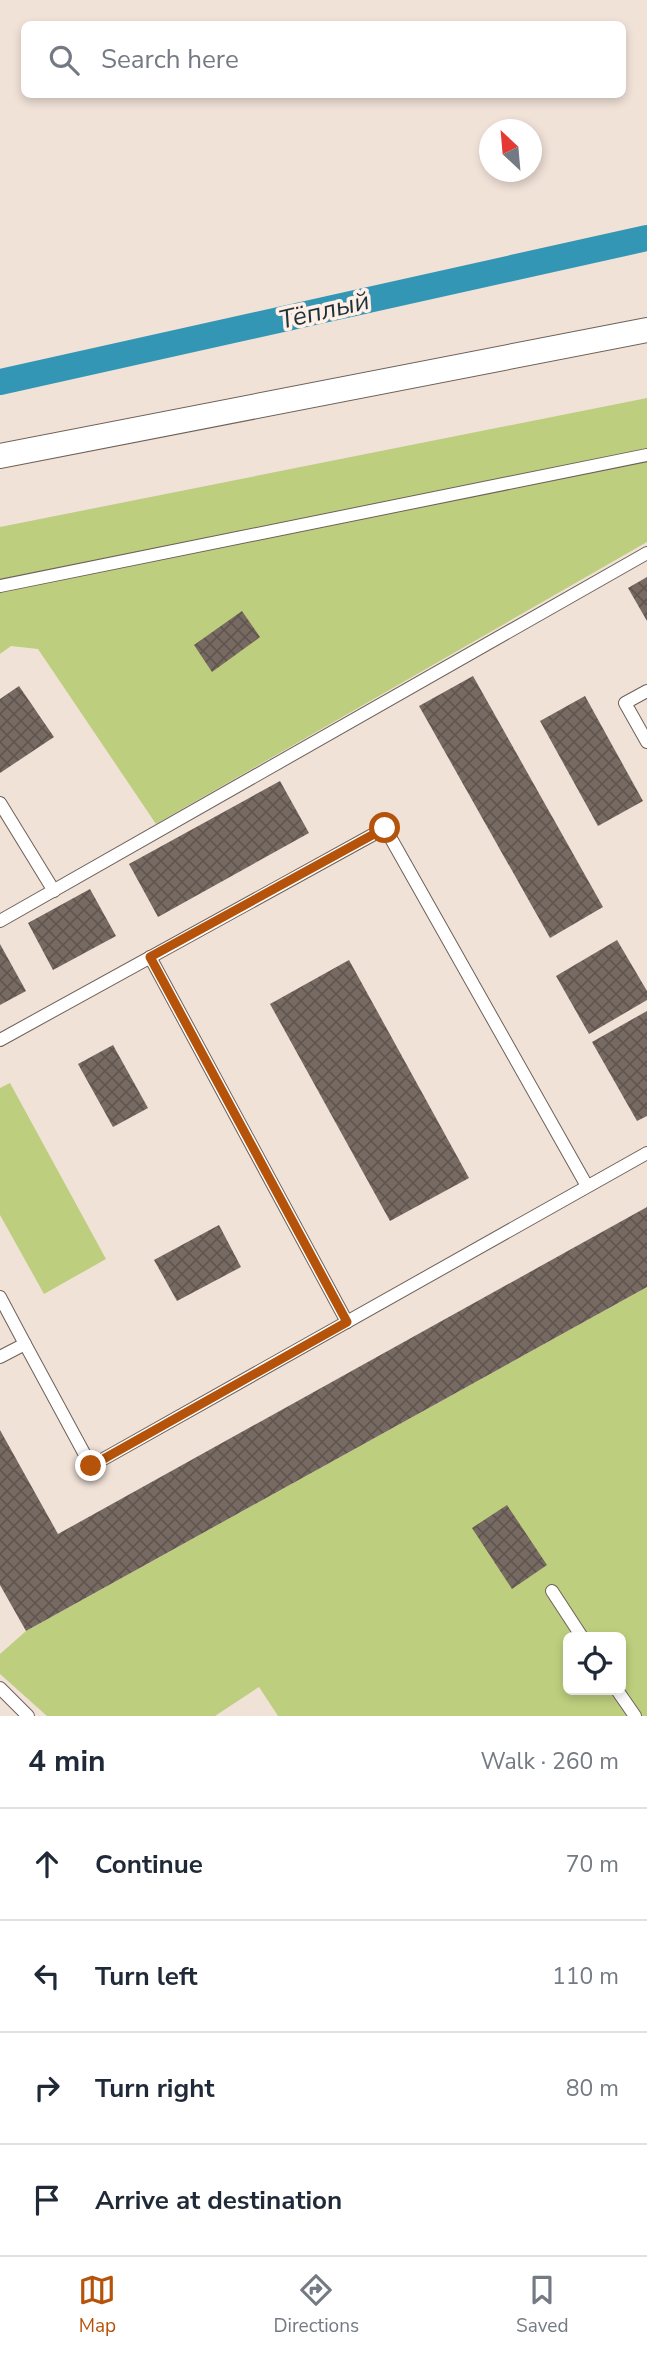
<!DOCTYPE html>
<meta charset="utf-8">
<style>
body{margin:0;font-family:"Nunito Sans",sans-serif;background:#f2f2f3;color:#1f2937}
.controls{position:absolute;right:21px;bottom:21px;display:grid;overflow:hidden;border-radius:10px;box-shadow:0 4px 10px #0003}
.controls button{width:63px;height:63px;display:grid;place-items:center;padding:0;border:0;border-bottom:2px solid #e0e1e3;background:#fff;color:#1f2937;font:35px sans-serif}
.compass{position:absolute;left:479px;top:119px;width:63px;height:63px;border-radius:50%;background:#fff;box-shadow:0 4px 10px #0003;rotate:334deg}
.stop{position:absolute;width:21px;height:21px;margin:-16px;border:5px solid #b45309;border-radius:50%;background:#fff}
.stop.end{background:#b45309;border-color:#fff;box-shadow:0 2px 7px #0008}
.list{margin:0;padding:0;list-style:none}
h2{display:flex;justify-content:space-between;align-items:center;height:91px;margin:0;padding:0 28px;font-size:30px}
h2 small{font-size:23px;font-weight:400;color:#747a83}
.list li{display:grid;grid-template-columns:46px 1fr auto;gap:21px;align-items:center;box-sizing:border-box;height:112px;padding:0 28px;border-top:2px solid #e0e1e3}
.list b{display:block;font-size:26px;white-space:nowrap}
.list em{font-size:23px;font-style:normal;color:#747a83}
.icon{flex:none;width:38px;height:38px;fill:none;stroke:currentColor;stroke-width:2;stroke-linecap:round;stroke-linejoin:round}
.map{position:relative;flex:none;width:647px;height:1716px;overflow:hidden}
.search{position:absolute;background:#fff;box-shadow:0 4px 10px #0003;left:21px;right:21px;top:21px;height:77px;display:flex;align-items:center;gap:18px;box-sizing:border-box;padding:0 24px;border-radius:10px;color:#747a83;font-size:26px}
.sheet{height:539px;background:#fff}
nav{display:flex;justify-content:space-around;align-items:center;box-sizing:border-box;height:98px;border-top:2px solid #e0e1e3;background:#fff;font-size:19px;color:#747a83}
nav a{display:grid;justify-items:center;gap:4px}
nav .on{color:#b45309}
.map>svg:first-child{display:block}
.green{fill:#bdcf7e;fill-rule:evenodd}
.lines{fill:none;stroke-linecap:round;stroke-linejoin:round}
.canal{stroke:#3396b4;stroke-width:26}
.building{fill:url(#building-cross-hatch)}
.lane-casing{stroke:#6e6158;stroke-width:14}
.street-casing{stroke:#6e6158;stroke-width:26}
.lane{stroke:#fff;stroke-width:12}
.street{stroke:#fff;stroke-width:24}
.route{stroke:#b45309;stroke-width:9}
.labels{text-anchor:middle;stroke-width:7;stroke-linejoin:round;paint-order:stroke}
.water-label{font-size:26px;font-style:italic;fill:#1d333b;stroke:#ffefe5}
</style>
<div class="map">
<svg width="647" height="1716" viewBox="0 0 647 1716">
<defs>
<pattern id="building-cross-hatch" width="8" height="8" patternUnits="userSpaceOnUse" patternTransform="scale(1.75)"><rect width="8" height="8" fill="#776a62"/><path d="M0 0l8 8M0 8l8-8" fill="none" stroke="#61564f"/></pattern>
</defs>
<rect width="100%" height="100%" fill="#f1e2d8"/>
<!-- green -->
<g class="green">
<path d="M647,398V542L156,824L38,649L11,646L0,654V527Z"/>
<path d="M10,1083L106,1259L44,1294L0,1215V1088Z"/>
<path d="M647,1287V1716H278L259,1687L215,1716H47L0,1674V1654L26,1631ZM568,1637H621V1690H568Z"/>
</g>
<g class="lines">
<!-- canal -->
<path class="canal" d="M0,382L647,238"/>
</g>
<!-- building -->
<g class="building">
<path d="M647,577V621L628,588Z"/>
<path d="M242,611L260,637L212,672L194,645Z"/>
<path d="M473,676L603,907L550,938L419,706Z"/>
<path d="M19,686L54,737L0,773V699Z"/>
<path d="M585,696L643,801L598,826L540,721Z"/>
<path d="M280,781L309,833L158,917L129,864Z"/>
<path d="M90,889L116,936L53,970L28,923Z"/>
<path d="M617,940L647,991V1000L589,1034L556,976Z"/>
<path d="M0,944L26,991L0,1005Z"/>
<path d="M349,960L469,1178L390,1221L270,1004Z"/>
<path d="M647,1011V1116L637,1121L592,1042Z"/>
<path d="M113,1045L148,1108L113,1127L78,1064Z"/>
<path d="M647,1207V1287L26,1631L0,1585V1430L58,1534Z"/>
<path d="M219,1225L241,1267L177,1301L154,1260Z"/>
<path d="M507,1505L547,1565L512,1589L472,1528Z"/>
</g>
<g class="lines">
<defs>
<g id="lane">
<path d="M0,586L647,455"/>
<path d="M647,691L625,703L647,742"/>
<path d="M0,803L54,891"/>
<path d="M0,921L647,553"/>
<path d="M150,957L347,1322"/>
<path d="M0,1040L385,828L587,1186"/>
<path d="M0,1297L25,1344"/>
<path d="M0,1357L25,1344L91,1466L647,1153"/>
<path d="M552,1591L582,1637"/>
<path d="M0,1688L28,1716"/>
<path d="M617,1690L635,1716"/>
</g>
<path id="street" d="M0,456L647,330"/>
</defs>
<!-- lane casing -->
<use href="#lane" class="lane-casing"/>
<!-- street casing -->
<use href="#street" class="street-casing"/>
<!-- lane -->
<use href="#lane" class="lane"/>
<!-- street -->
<use href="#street" class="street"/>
</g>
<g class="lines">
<!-- route -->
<path class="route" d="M91,1466L347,1322L150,957L385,828"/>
</g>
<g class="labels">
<!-- water labels -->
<g class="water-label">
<text transform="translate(324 310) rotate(-13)" y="9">Тёплый</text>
</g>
</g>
</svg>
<div class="controls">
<button><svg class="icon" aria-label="locate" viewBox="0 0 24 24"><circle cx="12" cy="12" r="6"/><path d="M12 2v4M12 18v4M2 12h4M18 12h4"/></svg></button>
</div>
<svg class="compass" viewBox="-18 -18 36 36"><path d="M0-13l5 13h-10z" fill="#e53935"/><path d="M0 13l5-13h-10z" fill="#747a83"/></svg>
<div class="stop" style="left:385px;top:828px"></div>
<div class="stop end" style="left:91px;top:1466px"></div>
<div class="search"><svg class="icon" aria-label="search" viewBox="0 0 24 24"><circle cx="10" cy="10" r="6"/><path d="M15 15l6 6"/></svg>Search here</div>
</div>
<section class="sheet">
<h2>4 min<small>Walk · 260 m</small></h2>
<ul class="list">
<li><svg class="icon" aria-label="ahead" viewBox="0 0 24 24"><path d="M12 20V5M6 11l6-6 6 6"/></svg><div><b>Continue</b></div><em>70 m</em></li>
<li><svg class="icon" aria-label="left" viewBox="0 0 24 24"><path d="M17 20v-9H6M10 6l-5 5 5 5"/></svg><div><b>Turn left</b></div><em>110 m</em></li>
<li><svg class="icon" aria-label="right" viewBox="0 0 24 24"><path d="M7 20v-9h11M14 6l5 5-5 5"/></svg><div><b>Turn right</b></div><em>80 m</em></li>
<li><svg class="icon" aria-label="arrive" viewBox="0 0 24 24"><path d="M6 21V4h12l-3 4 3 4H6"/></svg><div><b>Arrive at destination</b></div></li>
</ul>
</section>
<nav>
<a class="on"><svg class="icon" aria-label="map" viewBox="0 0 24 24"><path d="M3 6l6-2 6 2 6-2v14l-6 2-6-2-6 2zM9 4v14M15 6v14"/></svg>Map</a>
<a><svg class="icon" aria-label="directions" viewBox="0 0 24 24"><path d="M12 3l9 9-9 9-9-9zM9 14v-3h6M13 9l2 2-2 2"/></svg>Directions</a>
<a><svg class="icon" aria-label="saved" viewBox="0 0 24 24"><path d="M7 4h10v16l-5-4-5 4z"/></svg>Saved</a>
</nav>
